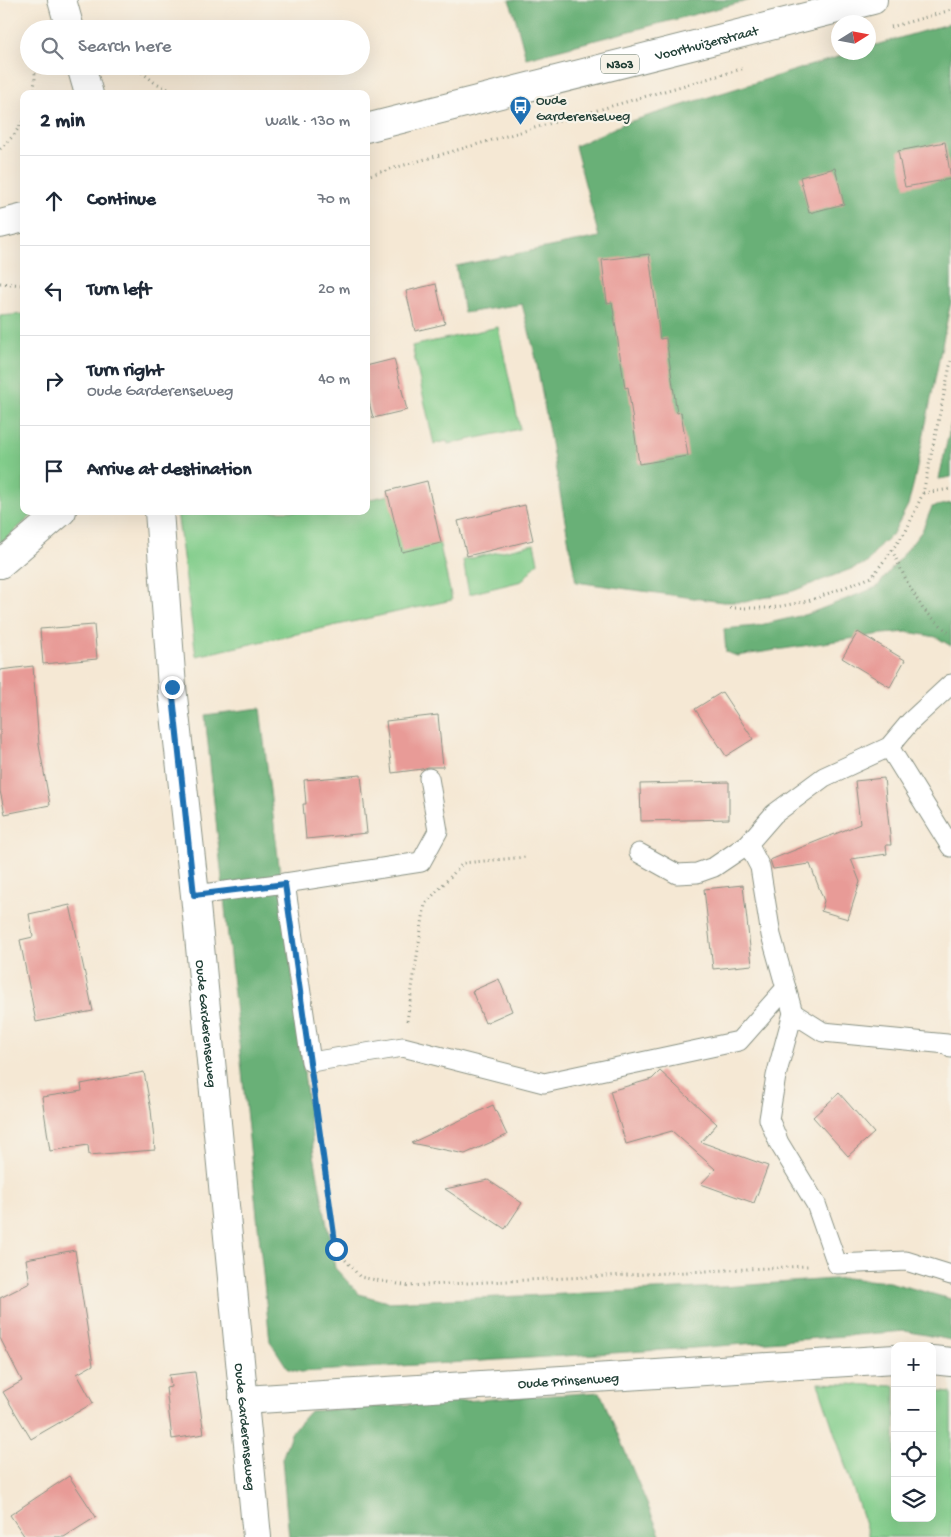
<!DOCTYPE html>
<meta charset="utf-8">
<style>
body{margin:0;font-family:"Gochi Hand",sans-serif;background:#f2f2f3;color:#1f2937}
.controls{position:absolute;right:15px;bottom:15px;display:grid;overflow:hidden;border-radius:10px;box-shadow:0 5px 20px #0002}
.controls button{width:45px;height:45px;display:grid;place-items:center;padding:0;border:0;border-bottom:1px solid #e0e1e3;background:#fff;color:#1f2937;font:25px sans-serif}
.compass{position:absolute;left:831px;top:15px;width:45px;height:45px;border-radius:50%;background:#fff;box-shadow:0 5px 20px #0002;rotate:79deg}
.stop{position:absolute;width:15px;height:15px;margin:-11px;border:4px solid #1f6fb2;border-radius:50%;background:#fff}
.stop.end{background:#1f6fb2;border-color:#fff;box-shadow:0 1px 5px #0008}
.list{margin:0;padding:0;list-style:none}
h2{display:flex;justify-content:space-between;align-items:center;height:65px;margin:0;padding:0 20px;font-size:21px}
h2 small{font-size:16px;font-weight:400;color:#747a83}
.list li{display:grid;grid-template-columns:32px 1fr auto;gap:15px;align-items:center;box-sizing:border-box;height:90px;padding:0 20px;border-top:1px solid #e0e1e3}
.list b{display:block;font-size:19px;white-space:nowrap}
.list p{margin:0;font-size:16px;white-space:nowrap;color:#747a83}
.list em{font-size:16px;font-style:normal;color:#747a83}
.icon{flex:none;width:28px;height:28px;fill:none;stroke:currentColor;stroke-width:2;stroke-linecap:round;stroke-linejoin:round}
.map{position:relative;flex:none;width:951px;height:1537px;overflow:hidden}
.search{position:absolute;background:#fff;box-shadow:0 5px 20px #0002;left:20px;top:20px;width:350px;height:55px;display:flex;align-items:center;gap:12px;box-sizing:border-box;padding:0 18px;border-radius:28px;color:#747a83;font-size:19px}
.panel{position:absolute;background:#fff;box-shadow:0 5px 20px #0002;left:20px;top:90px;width:350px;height:425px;border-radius:10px}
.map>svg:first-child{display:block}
.green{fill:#82cd8b;stroke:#508560}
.forest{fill:#69b077;stroke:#447656}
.building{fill:#e89b97}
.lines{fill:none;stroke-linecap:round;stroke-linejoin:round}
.lane-casing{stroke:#8a9284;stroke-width:21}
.street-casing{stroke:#8a9284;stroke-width:30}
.secondary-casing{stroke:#8a9284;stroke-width:30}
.primary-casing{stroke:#8a9284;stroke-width:30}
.path{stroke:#8a9284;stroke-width:3;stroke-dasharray:1 4;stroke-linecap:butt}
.lane{stroke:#fff;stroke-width:19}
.street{stroke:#fff;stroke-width:28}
.secondary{stroke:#fff;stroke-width:28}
.primary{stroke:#fff;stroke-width:28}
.route{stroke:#1f6fb2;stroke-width:6}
.labels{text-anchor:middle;stroke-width:4.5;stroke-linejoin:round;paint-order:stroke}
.shield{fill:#f7f3e8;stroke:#60746a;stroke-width:1}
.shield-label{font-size:12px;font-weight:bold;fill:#1f3d34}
.street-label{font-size:14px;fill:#1f3d34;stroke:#f7f3e8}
.poi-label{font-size:14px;fill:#1f3d34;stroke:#f7f3e8;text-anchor:start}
</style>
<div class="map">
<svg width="951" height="1537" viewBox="0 0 951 1537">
<rect width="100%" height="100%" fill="#f7f3e8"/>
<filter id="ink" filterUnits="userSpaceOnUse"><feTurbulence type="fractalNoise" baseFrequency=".02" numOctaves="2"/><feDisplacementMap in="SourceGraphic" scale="10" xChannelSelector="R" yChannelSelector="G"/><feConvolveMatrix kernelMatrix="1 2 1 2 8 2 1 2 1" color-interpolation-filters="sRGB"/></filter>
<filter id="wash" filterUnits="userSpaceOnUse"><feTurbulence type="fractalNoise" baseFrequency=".0096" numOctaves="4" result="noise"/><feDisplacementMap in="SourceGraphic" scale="20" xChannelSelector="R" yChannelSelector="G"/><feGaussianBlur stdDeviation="1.12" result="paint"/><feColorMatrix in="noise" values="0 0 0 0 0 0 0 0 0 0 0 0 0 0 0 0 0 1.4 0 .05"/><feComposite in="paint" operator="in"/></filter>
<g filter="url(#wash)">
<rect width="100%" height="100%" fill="#f5e8d4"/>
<!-- green -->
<g class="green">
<path d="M24,314V511H37L0,544V316Z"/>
<path d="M498,327L520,429L448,444L447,441L434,444L412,346Z"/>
<path d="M427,487L452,600L196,656L177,511H366V500Z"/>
<path d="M534,544L538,562L522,581L469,594L463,560Z"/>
<path d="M818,1383L895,1386V1518H932V1391L951,1393V1537H869Z"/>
</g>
<!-- forest -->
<g class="forest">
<path d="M509,0H750L526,58L515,16Z"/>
<path d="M951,23V301L914,482L908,505L892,535L881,544L867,563L793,591L745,602H723L576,582L535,354L522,304L464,313L456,266L599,237L575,146L625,123L851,53L868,52L869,47Z"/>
<path d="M951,423V477L939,479Z"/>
<path d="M951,503V646L936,637L908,632L882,634L737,656L726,652L724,629L756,626L808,614L877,587L922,531L932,507Z"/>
<path d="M260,708L314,1155L335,1268L359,1294L387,1302L722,1287L846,1278L889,1282L951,1299V1340L905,1331L694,1348L301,1372L288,1369L270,1341L205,715Z"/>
<path d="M600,1392L661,1537H289L282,1459L292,1431L310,1411Z"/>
</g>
<g id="blocks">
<!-- building -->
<g class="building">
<path d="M945,142L951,179L905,187L898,151Z"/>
<path d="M835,168L844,204L809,213L800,177Z"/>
<path d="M649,254L660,339L666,338L677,413L681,412L688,456L639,464L628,387L625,388L612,302L607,303L602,260Z"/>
<path d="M436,284L445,324L415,331L406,291Z"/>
<path d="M394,359L407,410L373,418L366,390V366Z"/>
<path d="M427,481L441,543L402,552L387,491Z"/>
<path d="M525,505L533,540L467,556L458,521Z"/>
<path d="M94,625L97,659L43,664L40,629Z"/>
<path d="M858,632L905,660L890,687L842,658Z"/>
<path d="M33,666L39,745L50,805L5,814L0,791V670Z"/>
<path d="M722,692L753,739L726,756L695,709Z"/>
<path d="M438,715L443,767H428L422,769L392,773L386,721Z"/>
<path d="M361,775L367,833L306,839L303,804H306L304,780Z"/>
<path d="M884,778L891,845H886L887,854L851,859L860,882L848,919L821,911L824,901L810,864L773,869L770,860L860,824L855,781Z"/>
<path d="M729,782V819L641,821L640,784Z"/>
<path d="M743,885L752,965L713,969L704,889Z"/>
<path d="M70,905L93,1011L36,1022L20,940L33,937L29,914Z"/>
<path d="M499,979L512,1011L485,1023L472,991Z"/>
<path d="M660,1071L717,1124L701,1142L768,1166L754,1203L701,1184L715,1169L672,1131L626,1144L610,1091L652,1079Z"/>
<path d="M144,1072L151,1110L155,1150L89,1155L88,1145L50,1151L42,1097L82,1091L81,1084Z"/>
<path d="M839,1093L874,1133L848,1156L813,1117Z"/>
<path d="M493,1105L507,1135L465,1154L411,1143Z"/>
<path d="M488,1180L522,1203L505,1229L445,1189Z"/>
<path d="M75,1250L93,1365L77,1374L93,1403L31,1439L3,1392L22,1381L0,1338V1298L30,1283L26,1259Z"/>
<path d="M195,1372L204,1434L172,1439L166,1388L171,1387L169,1375Z"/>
<path d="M69,1476L96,1517L64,1537H25L10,1515Z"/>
</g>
</g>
</g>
<g filter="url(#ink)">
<use href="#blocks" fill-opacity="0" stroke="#8a9284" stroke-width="1"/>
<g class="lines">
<defs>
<g id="lane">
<path d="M889,747L951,847"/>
<path d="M748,844L760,867L771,935L793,1013L776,1076L769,1119L779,1143L816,1204L837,1264L906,1261L951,1275"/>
<path d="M639,853L677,874L697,873L714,867L748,844L774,814L824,777L889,747L910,722L951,684"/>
<path d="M285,883L311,1062L403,1047L544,1083L739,1041L786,988"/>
<path d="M195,895L285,883L421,862L438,831L429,778"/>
<path d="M793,1013L823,1032L947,1044L951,1048"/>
</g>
<g id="street">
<path id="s1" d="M159,511L172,687L195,895L257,1537"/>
<path d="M0,564L62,511"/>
<path d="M932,1360L951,1362"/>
<path id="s2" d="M243,1400L895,1359"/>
</g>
<g id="secondary">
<path d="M62,0L70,29"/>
<path d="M81,66L89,94"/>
</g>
<g id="primary">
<path id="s3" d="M366,128L873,0"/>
<path d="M0,224L24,218"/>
</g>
</defs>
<!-- lane casing -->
<use href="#lane" class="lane-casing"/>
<!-- street casing -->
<use href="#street" class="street-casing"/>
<!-- secondary casing -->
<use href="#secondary" class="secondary-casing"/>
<!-- primary casing -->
<use href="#primary" class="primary-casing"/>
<!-- path -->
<g class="path">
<path d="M891,27L951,10"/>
<path d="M134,66L154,82L178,94"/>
<path d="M32,94L35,82V66"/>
<path d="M0,149L14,135L24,119"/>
<path d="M366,176L745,68"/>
<path d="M0,283L24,285"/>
<path d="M923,493L951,489"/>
<path d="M892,550L908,584L923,609L951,635"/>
<path d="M730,608H771L808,601L872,577L906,531L923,493L951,361"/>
<path d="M407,1021L425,904L463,863L526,857"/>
<path d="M314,1090L336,1249L360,1277L409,1286L808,1266"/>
</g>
<!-- lane -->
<use href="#lane" class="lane"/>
<!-- street -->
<use href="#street" class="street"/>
<!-- secondary -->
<use href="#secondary" class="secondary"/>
<!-- primary -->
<use href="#primary" class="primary"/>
</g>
</g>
<g class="lines" filter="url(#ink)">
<!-- route -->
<path class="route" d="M172,687L194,895L285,884L336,1249"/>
</g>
<!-- icons -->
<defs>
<symbol id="bus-pin" viewBox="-11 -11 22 30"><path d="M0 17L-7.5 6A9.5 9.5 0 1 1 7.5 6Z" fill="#1f6fb2" stroke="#f7f3e8"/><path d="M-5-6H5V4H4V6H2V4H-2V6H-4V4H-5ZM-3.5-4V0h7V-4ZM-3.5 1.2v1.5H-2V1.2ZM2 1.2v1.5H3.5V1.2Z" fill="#fff"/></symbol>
</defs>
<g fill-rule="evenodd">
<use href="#bus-pin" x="508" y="94" width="25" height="34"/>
</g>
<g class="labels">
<!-- shield labels -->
<rect class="shield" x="601" y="54.5" width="38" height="19" rx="4"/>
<g class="shield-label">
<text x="620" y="68">N303</text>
</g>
<!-- street labels -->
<g class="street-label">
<text dy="5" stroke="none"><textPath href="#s3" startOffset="351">Voorthuizerstraat</textPath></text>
<text dy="5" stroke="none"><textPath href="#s1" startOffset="515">Oude Garderenseweg</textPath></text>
<text dy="5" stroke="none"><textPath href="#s2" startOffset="326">Oude Prinsenweg</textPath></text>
<text dy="5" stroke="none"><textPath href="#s1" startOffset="920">Oude Garderenseweg</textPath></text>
</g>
<!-- poi labels -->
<g class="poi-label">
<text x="536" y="104">Oude<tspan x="536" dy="16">Garderenseweg</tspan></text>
</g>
</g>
</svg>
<div class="controls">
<button>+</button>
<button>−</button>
<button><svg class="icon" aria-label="locate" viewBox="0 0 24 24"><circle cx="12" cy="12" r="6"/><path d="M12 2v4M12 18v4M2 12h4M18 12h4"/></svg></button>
<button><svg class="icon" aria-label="layers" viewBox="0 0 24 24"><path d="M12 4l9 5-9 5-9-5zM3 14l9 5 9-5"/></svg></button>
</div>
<svg class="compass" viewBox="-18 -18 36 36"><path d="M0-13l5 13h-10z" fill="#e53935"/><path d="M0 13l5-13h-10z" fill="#747a83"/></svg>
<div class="stop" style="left:336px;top:1249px"></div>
<div class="stop end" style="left:172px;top:687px"></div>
<div class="search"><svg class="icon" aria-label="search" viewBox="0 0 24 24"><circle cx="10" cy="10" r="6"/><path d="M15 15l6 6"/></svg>Search here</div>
<section class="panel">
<h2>2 min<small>Walk · 130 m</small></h2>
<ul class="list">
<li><svg class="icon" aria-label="ahead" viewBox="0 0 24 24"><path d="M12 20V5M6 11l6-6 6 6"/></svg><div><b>Continue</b></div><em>70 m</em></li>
<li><svg class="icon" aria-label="left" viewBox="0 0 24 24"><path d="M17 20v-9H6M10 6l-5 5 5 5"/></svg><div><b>Turn left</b></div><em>20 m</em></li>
<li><svg class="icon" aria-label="right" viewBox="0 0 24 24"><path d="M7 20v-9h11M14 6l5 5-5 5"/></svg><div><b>Turn right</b><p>Oude Garderenseweg</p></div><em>40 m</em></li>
<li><svg class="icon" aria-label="arrive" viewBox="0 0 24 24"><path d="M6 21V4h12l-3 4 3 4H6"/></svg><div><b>Arrive at destination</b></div></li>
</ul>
</section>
</div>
